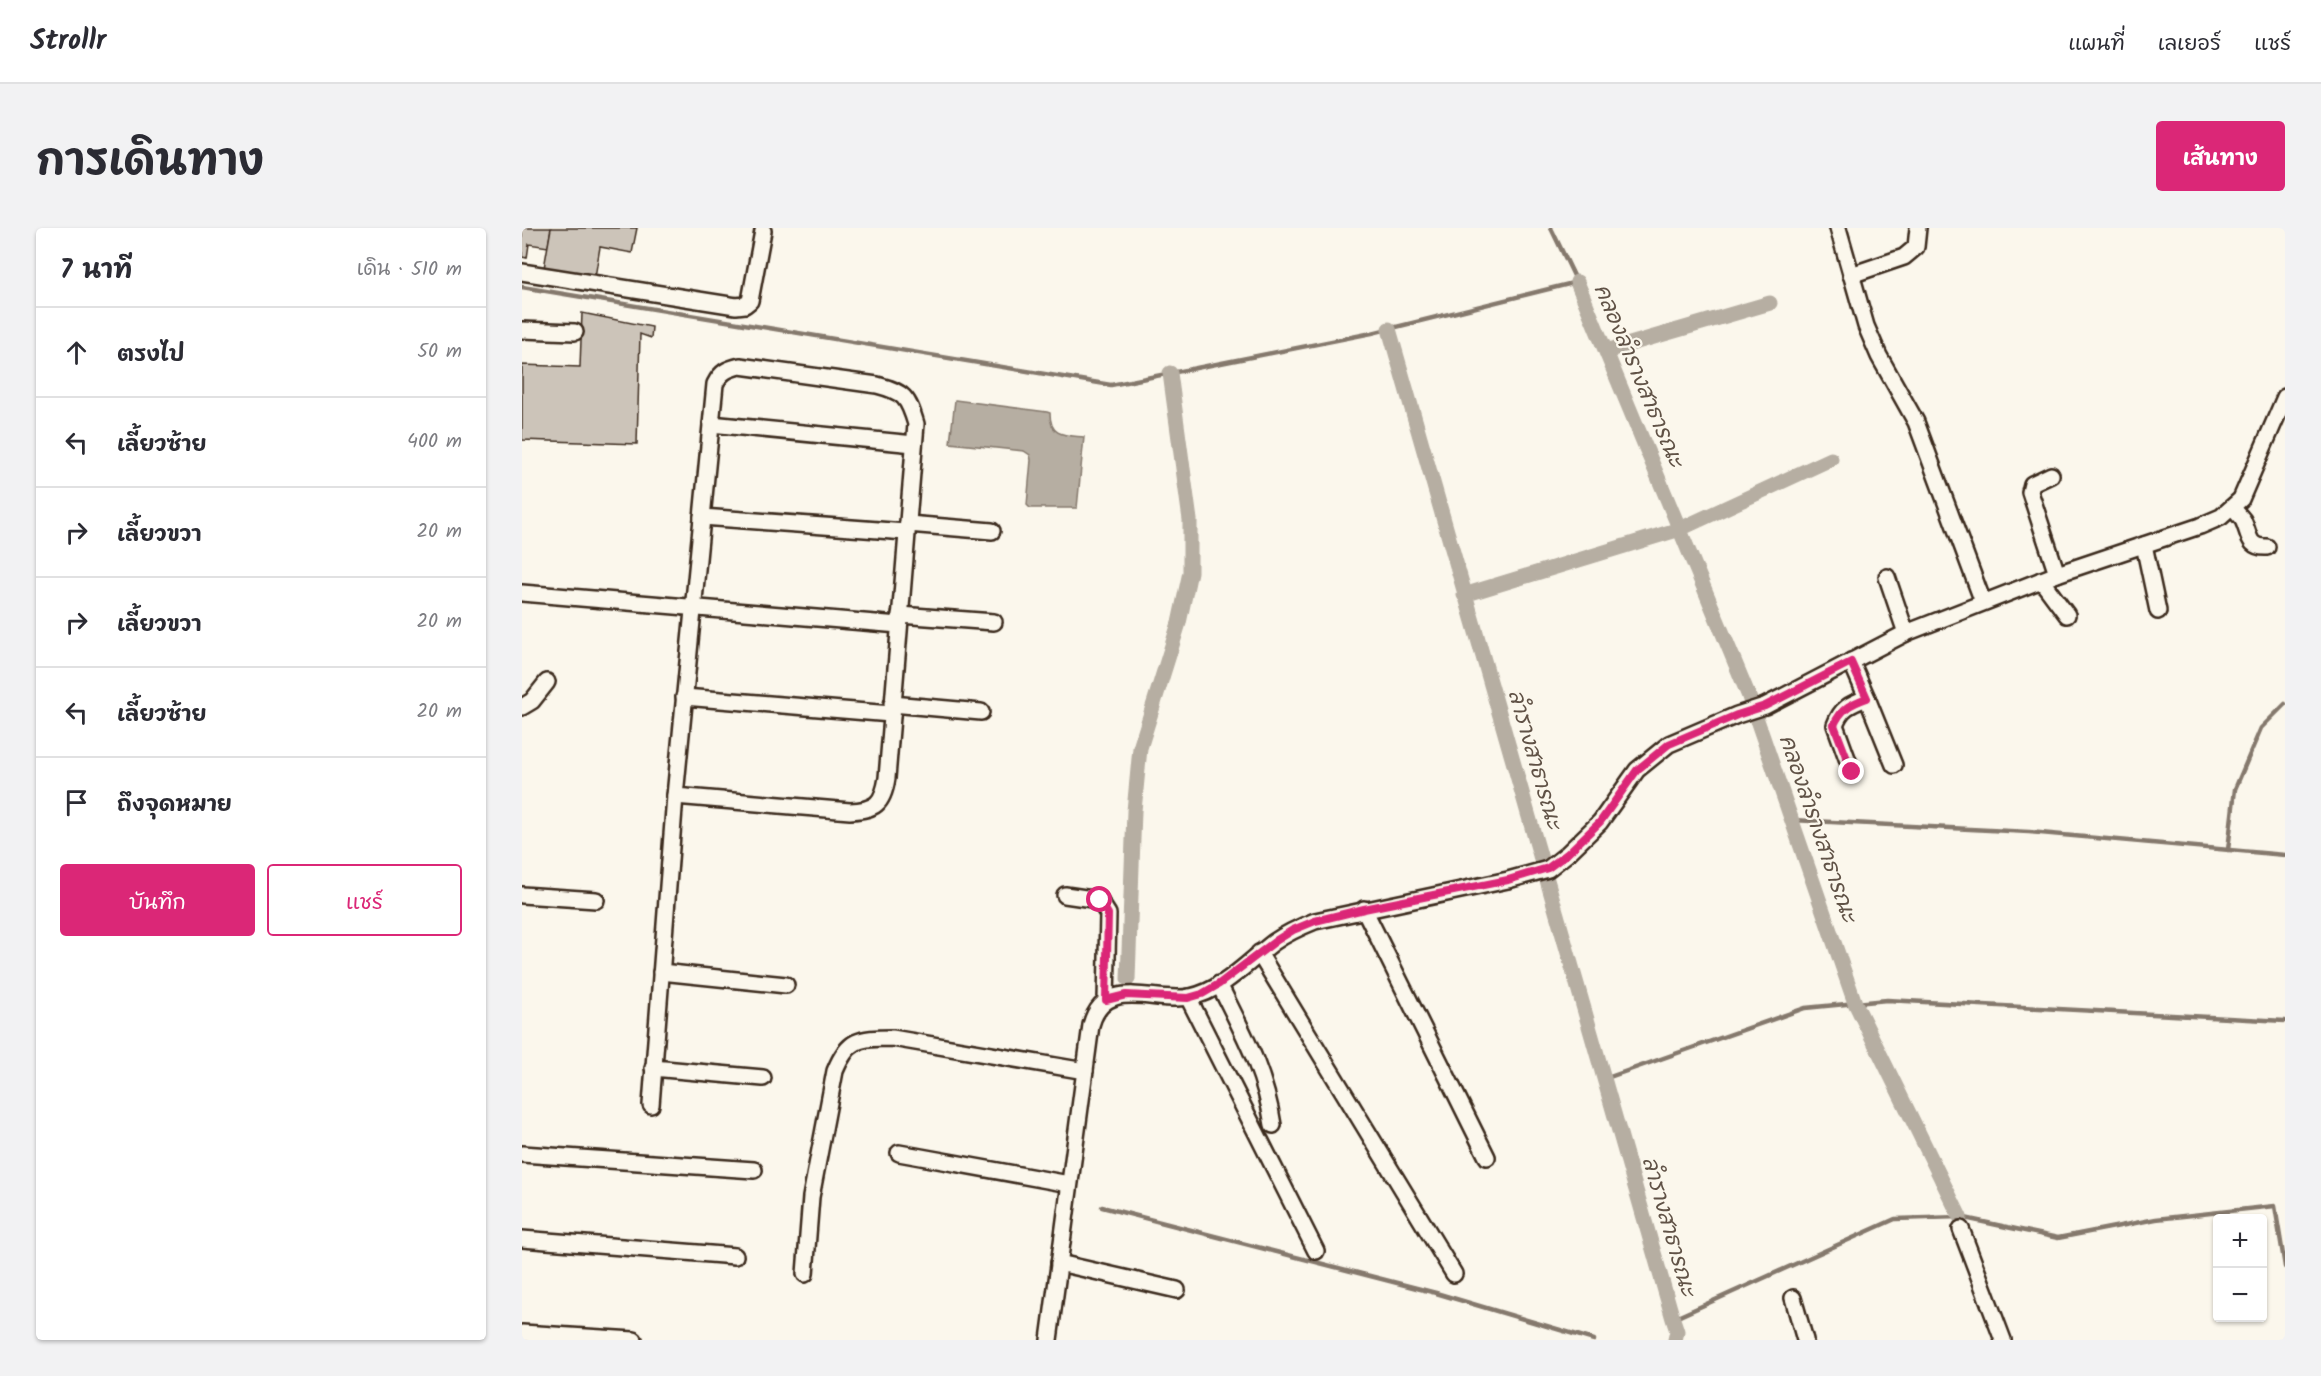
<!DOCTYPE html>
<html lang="th">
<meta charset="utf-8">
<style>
body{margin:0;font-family:Kalam,"Playpen Sans Thai",sans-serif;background:#f2f2f3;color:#2b2b33}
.controls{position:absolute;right:18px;bottom:18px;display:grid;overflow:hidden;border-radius:6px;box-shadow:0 2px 4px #0004}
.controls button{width:54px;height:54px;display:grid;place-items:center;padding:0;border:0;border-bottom:2px solid #e1e1e2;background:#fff;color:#2b2b33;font:30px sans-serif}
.stop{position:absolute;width:18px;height:18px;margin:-14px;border:4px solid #db2777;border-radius:50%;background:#fff}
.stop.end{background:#db2777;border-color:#fff;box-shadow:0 2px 6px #0008}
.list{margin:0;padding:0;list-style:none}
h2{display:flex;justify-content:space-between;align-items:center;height:78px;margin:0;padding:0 24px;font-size:26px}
h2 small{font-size:20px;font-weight:400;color:#7c7c81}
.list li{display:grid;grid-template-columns:39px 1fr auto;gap:18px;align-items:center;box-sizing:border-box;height:90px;padding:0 24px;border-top:2px solid #e1e1e2}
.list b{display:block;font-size:22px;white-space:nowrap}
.list em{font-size:20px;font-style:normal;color:#7c7c81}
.actions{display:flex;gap:12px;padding:18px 24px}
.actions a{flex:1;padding:14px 0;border:2px solid #db2777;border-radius:6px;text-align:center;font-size:21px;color:#db2777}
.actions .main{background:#db2777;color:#fff}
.icon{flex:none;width:33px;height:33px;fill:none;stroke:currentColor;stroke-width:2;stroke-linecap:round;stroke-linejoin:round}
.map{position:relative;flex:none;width:1763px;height:1112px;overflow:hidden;border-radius:6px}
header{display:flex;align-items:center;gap:36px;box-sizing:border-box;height:84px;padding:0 30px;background:#fff;border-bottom:2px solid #e1e1e2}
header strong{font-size:28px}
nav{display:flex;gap:33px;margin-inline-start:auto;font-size:21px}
.intro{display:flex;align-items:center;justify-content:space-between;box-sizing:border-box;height:144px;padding:0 36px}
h1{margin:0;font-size:42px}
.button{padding:15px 27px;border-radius:6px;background:#db2777;color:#fff;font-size:21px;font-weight:700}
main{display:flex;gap:36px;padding:0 36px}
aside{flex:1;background:#fff;border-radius:6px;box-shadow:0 2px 4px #0004}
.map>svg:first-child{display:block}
.water{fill:#b6aea2;stroke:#85796d;stroke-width:1.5}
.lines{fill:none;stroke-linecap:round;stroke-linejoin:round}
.stream{stroke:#85796d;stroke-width:4.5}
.canal{stroke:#b6aea2;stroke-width:15}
.building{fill:#ccc4b9;stroke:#3b2a1e;stroke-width:1.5}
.minor-casing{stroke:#3b2a1e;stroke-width:20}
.minor{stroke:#fbf7ec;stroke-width:15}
.route{stroke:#db2777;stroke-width:8}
.labels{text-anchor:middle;stroke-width:4.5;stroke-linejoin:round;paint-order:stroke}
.water-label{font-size:22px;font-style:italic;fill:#605246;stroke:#fbf7ec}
</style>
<header>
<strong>Strollr</strong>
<nav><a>แผนที่</a><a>เลเยอร์</a><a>แชร์</a></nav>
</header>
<div class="intro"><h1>การเดินทาง</h1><a class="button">เส้นทาง</a></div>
<main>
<aside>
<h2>7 นาที<small>เดิน · 510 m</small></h2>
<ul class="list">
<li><svg class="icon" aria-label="ahead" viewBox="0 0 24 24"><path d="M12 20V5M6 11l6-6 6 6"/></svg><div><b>ตรงไป</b></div><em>50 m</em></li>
<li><svg class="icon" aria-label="left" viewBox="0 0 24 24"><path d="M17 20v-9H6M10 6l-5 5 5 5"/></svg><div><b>เลี้ยวซ้าย</b></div><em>400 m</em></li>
<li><svg class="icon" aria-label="right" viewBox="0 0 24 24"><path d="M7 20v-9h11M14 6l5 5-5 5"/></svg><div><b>เลี้ยวขวา</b></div><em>20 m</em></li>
<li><svg class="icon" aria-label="right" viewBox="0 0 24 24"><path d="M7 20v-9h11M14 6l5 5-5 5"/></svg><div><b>เลี้ยวขวา</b></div><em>20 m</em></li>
<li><svg class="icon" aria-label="left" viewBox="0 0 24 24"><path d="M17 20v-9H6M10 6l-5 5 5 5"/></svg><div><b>เลี้ยวซ้าย</b></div><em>20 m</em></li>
<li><svg class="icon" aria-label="arrive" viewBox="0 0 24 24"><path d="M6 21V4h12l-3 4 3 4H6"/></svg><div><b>ถึงจุดหมาย</b></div></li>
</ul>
<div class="actions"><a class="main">บันทึก</a><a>แชร์</a></div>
</aside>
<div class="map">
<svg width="1763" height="1112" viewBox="0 0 1763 1112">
<rect width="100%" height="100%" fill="#fbf7ec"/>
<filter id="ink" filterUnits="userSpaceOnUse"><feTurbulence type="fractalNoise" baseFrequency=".0167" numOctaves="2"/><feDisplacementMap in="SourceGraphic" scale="12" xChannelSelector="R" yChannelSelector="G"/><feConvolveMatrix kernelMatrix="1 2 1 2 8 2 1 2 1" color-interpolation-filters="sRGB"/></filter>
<g filter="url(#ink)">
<!-- water -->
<path class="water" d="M433,172L525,184L528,185C528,209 543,207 562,209L555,280H508L505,277L509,232L508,227L502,223L428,215Z"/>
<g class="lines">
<!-- stream -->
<g class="stream">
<path d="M0,59L589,157L850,105L1055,54L1029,0"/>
<path d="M1270,592L1507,604L1763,627"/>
<path d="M1706,622L1713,561L1739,500L1763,476"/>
<path d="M1082,851L1283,780L1365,772L1763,793"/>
<path d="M580,979L914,1065L1072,1112"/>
<path d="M1151,1091L1373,991L1438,989L1536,1010L1634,991L1753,978L1763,1039"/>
</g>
<!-- canal -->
<g class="canal">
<path d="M1055,54L1226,466L1333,775L1438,989"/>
<path d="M867,101L1151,1091L1155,1103L1153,1112"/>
<path d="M1084,123L1248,75"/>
<path d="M942,367L1158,301L1309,231"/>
<path d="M606,751L612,583L618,520L657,395L668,344V292L648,145"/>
</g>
</g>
<!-- building -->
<g class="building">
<path d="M0,0H29L26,19L7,16L5,30L0,29Z"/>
<path d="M29,0H115L110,25L78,19L73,49L22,40Z"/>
<path d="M60,85L130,99L129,110L118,106L115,216L0,212V137L58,139Z"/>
</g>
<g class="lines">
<defs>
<g id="minor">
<path d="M1316,0L1344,98L1357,128L1394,194L1461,374"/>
<path d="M0,44L214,78L223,77L228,73L241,3"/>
<path d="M1329,47L1382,29L1394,19L1396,0"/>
<path d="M0,102L53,104"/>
<path d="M218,138L355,157C382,164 386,169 394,196L365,550C361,576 353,582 328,583L153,568L193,156C199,144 205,141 218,138Z"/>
<path d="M189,196L392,216"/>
<path d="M1529,247L1510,256L1508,264L1535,346"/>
<path d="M1711,280C1714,284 1718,288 1721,292C1728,306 1725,320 1745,319"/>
<path d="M180,289L384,304"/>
<path d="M386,296L470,303"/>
<path d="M1622,317L1636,383"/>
<path d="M1365,349L1384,405"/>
<path d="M1519,352L1545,387"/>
<path d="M0,365L377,397"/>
<path d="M378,387L472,394"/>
<path d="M1329,433L1345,470C1328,476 1319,480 1313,497L1330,544"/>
<path d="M162,469L369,486"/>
<path d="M1345,470L1372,537"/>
<path d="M370,476L459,484"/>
<path d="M0,479L10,473L25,454"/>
<path d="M0,667L74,672"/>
<path d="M543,667L577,672L586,686L584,772"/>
<path d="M842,681L965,929"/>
<path d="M737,725L932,1046"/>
<path d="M139,744L264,757"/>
<path d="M697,756C721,805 743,843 751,897"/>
<path d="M666,769L794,1023"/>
<path d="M131,840L241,850"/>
<path d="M129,877L153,568"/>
<path d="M377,925L547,956"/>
<path d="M0,926L232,942"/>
<path d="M1439,1001L1481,1112"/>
<path d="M0,1011L213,1028"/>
<path d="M537,1035L655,1062"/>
<path d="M283,1046L289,969L313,843C326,811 337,810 370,810L563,843"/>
<path d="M1271,1070L1283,1112"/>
<path d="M0,1105L112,1112"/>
<path d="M527,1112L569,797C583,747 632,776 668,769C700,763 727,733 752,714C765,705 778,699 793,693L986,652L1026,641L1045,626L1078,594L1115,542L1147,516L1215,487L1243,478L1384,405L1535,346L1678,298L1699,289L1719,271L1763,169"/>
</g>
</defs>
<!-- minor casing -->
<use href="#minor" class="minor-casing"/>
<!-- minor -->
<use href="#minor" class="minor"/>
</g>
</g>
<g class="lines" filter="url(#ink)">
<!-- route -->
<path class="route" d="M578,672L586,686L584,772L604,767L666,770L680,766L697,756L755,712L771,702L793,693L842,681L986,652L1026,640L1045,626L1078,594L1115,542L1147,516L1215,487L1243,478L1329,434L1345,470C1328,476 1319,481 1312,497L1330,544"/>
</g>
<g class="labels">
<!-- water labels -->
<g class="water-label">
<text transform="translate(1118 147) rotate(67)" y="8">คลองลำรางสาธารณะ</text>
<text transform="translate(1014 531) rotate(74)" y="8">ลำรางสาธารณะ</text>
<text transform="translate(1297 600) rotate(71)" y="8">คลองลำรางสาธารณะ</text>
<text transform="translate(1148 998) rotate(74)" y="8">ลำรางสาธารณะ</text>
</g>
</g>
</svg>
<div class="controls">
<button>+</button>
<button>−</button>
</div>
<div class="stop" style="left:578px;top:672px"></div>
<div class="stop end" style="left:1330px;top:544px"></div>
</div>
</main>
